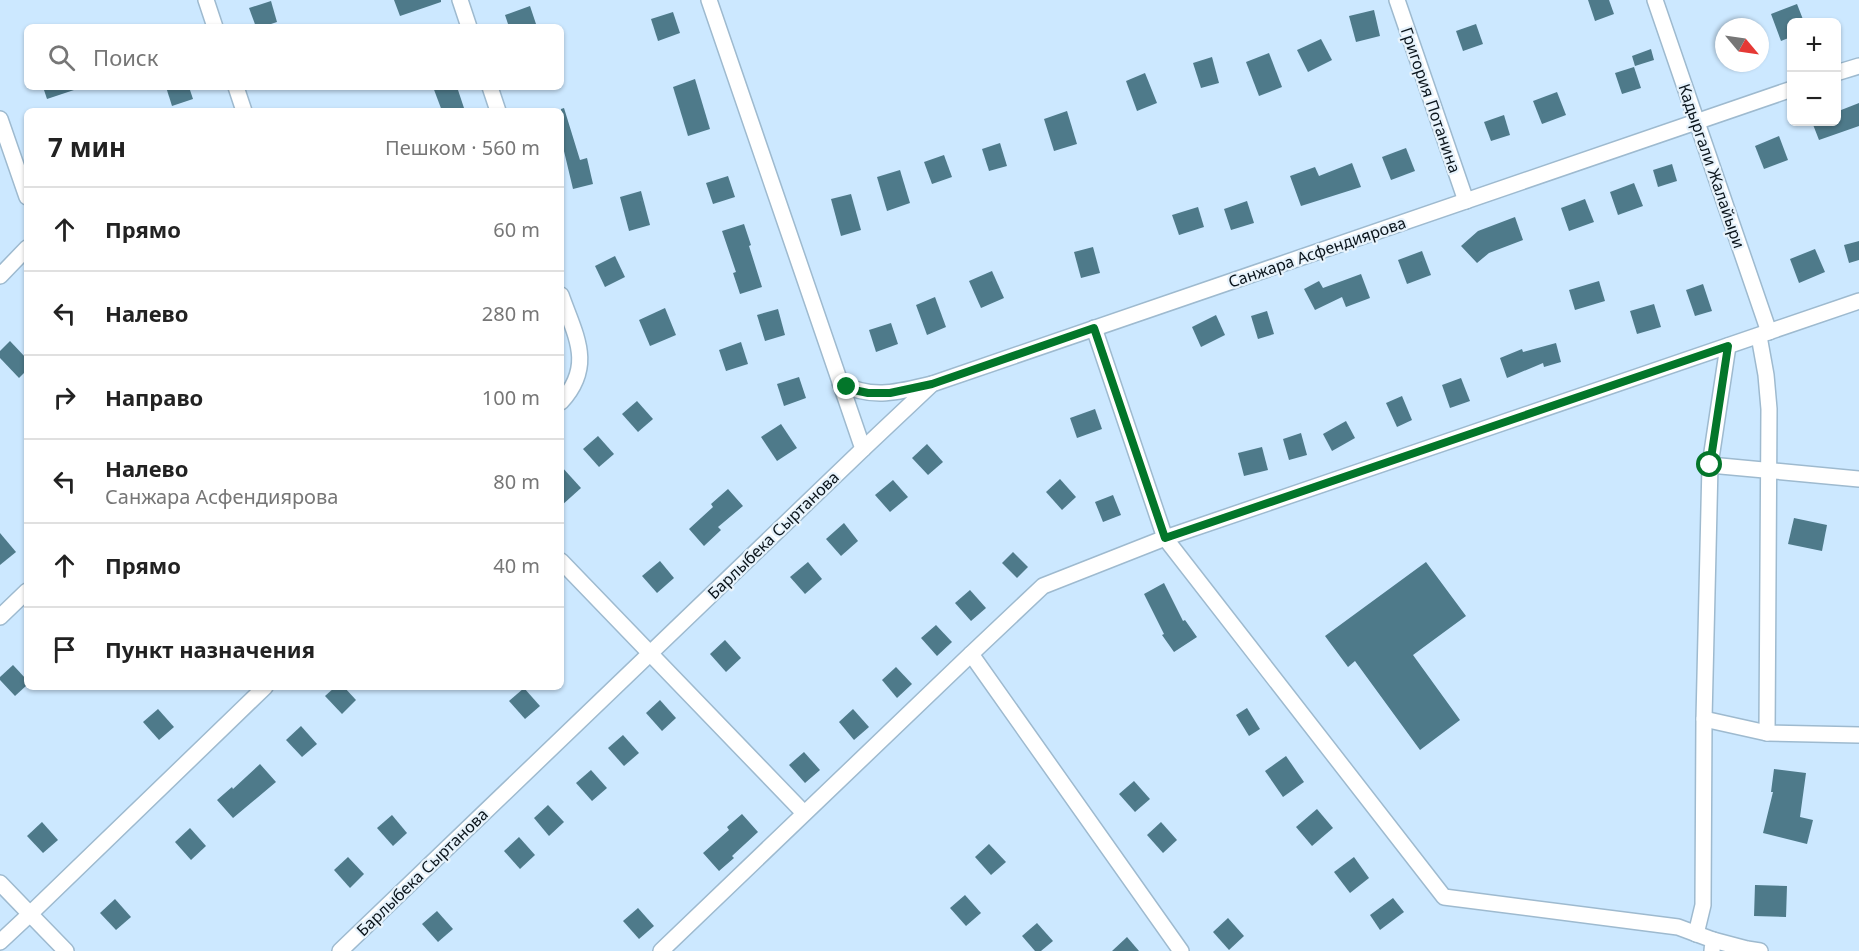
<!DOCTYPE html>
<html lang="ru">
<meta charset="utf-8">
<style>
body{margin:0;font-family:"Noto Sans",sans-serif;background:#f6f6f6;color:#222}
.controls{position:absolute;right:18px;top:18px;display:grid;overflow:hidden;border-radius:9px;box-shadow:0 2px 4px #0004}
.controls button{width:54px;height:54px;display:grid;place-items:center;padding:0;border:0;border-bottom:2px solid #e0e0e0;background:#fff;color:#222;font:30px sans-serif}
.compass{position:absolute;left:1715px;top:18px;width:54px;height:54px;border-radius:50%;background:#fff;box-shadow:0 2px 4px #0004;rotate:119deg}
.stop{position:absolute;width:18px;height:18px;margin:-14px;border:4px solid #03762a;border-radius:50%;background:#fff}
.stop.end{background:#03762a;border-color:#fff;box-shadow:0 2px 6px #0008}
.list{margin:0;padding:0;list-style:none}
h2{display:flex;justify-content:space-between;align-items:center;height:78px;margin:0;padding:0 24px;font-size:26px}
h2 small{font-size:20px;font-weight:400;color:#767676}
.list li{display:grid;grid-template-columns:39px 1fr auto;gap:18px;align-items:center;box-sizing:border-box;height:84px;padding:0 24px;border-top:2px solid #e0e0e0}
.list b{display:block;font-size:22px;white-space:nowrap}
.list p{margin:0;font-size:20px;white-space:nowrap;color:#767676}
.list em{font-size:20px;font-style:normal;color:#767676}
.icon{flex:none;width:33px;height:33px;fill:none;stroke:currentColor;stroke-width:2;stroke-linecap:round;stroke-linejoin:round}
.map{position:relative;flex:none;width:1859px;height:951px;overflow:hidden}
.search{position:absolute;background:#fff;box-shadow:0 2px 4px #0004;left:24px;top:24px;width:540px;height:66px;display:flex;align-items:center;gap:15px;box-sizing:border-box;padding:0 21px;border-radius:9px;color:#767676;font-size:22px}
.panel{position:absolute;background:#fff;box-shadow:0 2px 4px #0004;left:24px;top:108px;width:540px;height:582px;border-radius:9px}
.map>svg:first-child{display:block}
.building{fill:#4e7a8a}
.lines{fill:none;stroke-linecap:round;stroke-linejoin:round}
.minor-casing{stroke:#9ebacf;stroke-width:18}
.minor{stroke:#fff;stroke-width:15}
.route{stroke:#03762a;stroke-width:8}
.labels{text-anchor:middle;stroke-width:4.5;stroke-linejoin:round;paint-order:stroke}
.street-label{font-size:16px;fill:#0b151c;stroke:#e7f3fc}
</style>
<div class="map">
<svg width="1859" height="951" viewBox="0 0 1859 951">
<rect width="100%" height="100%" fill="#cce8ff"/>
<!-- building -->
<g class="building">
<path d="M394,0H441V2L400,16Z"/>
<path d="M1588,0H1609L1614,14L1595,21Z"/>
<path d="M271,1L277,22L262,27H256L249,8Z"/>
<path d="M1797,4L1804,22H1791V37L1781,41L1771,14Z"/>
<path d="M530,6L537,27H509L505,15Z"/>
<path d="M1374,10L1380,36L1356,42L1349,16Z"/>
<path d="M673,12L680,33L658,41L651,19Z"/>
<path d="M1476,24L1483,44L1463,51L1456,31Z"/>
<path d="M1321,39L1332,60L1308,72L1297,50Z"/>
<path d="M1651,49L1654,60L1635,66L1632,56Z"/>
<path d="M1269,53L1282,87L1259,96L1246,62Z"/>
<path d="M1212,57L1219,83L1201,88L1193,63Z"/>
<path d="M1634,67L1641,88L1622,94L1615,73Z"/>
<path d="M1145,73L1157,103L1137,111L1126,81Z"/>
<path d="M695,79L710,129L688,136L673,87Z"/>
<path d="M43,87H77V89L47,99Z"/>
<path d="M166,87H189L193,99L172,106Z"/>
<path d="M433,87H457L465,111H442Z"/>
<path d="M1557,92L1566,115L1542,124L1533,101Z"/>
<path d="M1859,103V126L1819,140L1812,122H1836V112Z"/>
<path d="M564,108L580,160L587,158L593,184L573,189L563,147L561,148V109Z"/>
<path d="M1067,111L1077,144L1054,151L1044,119Z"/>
<path d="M1504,115L1510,135L1491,141L1484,122Z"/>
<path d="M1779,136L1788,160L1764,169L1755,146Z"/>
<path d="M1000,143L1007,166L989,171L982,149Z"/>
<path d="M1406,148L1415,171L1391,180L1382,157Z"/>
<path d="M944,155L952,177L932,184L924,162Z"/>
<path d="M1352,163L1361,187L1301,206L1290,176L1315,167L1319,176Z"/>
<path d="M1672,164L1677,181L1658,187L1653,170Z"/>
<path d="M900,170L910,203L887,211L877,177Z"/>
<path d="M728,176L735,197L713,204L706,183Z"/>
<path d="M1634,183L1643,206L1618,215L1610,192Z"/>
<path d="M641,191L650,225L629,231L620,197Z"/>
<path d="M851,194L861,230L841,236L831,199Z"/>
<path d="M1585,199L1594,222L1569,231L1561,208Z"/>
<path d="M1247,201L1254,223L1231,230L1224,209Z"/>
<path d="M1198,207L1204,227L1179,235L1172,215Z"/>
<path d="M1515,217L1523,240L1489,253L1477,263L1461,246L1478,231Z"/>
<path d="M744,224L751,245L749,246L762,287L740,294L733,273L736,272L722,231Z"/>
<path d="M1859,241V260L1849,263L1844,245Z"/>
<path d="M1093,247L1100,273L1081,278L1074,252Z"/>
<path d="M1815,249L1825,272L1799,283L1790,259Z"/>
<path d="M1422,251L1431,275L1407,284L1398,260Z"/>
<path d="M615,256L625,277L605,287L595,266Z"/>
<path d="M992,271L1004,298L981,308L969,281Z"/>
<path d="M1361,274L1370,298L1346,307L1342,297L1315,310L1304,289L1319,281L1323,288Z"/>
<path d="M1599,281L1605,301L1575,310L1569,290Z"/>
<path d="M1703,284L1712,311L1695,316L1686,290Z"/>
<path d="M935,297L946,327L927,335L916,305Z"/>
<path d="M1654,304L1661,327L1637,334L1630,311Z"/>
<path d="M665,308L676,335L650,346L639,320Z"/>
<path d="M778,309L785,335L765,341L757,315Z"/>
<path d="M1267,311L1274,334L1258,339L1251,316Z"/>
<path d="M1216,315L1225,335L1201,347L1192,327Z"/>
<path d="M891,323L898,344L876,352L869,330Z"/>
<path d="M10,341L27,359V370L19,378L0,358V351Z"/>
<path d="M741,342L748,364L726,371L719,350Z"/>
<path d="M1556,343L1561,362L1544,367L1543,363L1507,378L1500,358L1522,349L1523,352Z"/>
<path d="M799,377L806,398L784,406L777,384Z"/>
<path d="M1461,378L1470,401L1450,408L1442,385Z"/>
<path d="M1402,396L1412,420L1397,427L1386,403Z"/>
<path d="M637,401L653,419L638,432L622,414Z"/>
<path d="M1095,409L1102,429L1077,438L1070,418Z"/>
<path d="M1346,421L1355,438L1332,451L1323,434Z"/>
<path d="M781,424L797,448L777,461L761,437Z"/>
<path d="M1301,433L1307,455L1289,460L1283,439Z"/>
<path d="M598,436L614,454L599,467L583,449Z"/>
<path d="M927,444L943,462L928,475L912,458Z"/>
<path d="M1262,447L1268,470L1244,476L1238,453Z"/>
<path d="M561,466L581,488L561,506Z"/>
<path d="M1060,479L1076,497L1062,510L1046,492Z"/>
<path d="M893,480L908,497L890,512L875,495Z"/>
<path d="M728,489L743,506L718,527L721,530L704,546L689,529L713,507L711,504Z"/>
<path d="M1113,495L1121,515L1103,522L1095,502Z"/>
<path d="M1794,518L1827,525L1822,551L1788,544Z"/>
<path d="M844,523L858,541L841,556L826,539Z"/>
<path d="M0,533L16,552L0,565Z"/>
<path d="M1013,552L1028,567L1017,578L1002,563Z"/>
<path d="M660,561L674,578L657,593L642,576Z"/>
<path d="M808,562L822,579L805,594L790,577Z"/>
<path d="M1426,562L1466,616L1413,655L1460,720L1420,750L1355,661L1348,667L1325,636Z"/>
<path d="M1164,583L1183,621L1185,620L1197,637L1174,652L1162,635L1164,634L1144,594Z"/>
<path d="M970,590L986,608L971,621L955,603Z"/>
<path d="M936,625L952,642L937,656L921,638Z"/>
<path d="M725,640L741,658L726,672L710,654Z"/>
<path d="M13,665L27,680V685L15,696L0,680V677Z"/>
<path d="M896,667L912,684L897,698L882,680Z"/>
<path d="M335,687H344L356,700L342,714L325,696Z"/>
<path d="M524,688L540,706L525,719L509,701Z"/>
<path d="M660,700L676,718L662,731L646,713Z"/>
<path d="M1247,708L1260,729L1249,736L1236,715Z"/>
<path d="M158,709L174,727L159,740L143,722Z"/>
<path d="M853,709L869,727L854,740L839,722Z"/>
<path d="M301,726L317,744L302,757L286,740Z"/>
<path d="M623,735L639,753L624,766L608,748Z"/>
<path d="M804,752L820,770L805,783L789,765Z"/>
<path d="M1286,756L1304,782L1283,797L1265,771Z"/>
<path d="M260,764L276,782L233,818L217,800L232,787L233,789Z"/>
<path d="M1774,769L1806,773L1800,817L1813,820L1807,844L1763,833L1773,792H1771Z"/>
<path d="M591,770L607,788L592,801L576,783Z"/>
<path d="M1134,781L1150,799L1135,812L1119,794Z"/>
<path d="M548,805L564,822L549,836L534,818Z"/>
<path d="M1317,809L1333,828L1312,846L1296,827Z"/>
<path d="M742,814L758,832L732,856L734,858L719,871L703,853L729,830L727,827Z"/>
<path d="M392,815L407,833L393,846L377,828Z"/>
<path d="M42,822L58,840L43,853L27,836Z"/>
<path d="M1161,822L1177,840L1163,853L1147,835Z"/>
<path d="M190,828L206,846L191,860L175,842Z"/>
<path d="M519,837L535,855L520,869L504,851Z"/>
<path d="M989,844L1006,862L991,875L975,857Z"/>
<path d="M348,857L364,874L350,888L334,870Z"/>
<path d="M1354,857L1369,878L1350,893L1334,872Z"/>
<path d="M1755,885L1787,886L1786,917L1754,916Z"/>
<path d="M965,895L981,913L966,926L950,908Z"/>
<path d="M1393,898L1404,912L1380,930L1370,915Z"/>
<path d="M115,899L131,917L116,930L100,913Z"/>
<path d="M638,908L654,926L639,939L623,921Z"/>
<path d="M437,911L453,929L438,942L422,924Z"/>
<path d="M1228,918L1244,936L1229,950L1213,932Z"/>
<path d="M1037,923L1053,941L1041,951H1035L1022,936Z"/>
<path d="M1127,937L1139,951H1112Z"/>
</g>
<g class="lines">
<defs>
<g id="minor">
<path d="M206,0L215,27"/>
<path d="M460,0L469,27"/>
<path d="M1397,0L1466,201"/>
<path d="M1655,0L1769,332"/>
<path d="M1836,73L1859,66"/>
<path d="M236,87L244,111"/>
<path d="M490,87L498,111"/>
<path d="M0,119L27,197"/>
<path d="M0,276L27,248"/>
<path d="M561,295C575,335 595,365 561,402"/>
<path d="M1094,328L1165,538L1444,897L1678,927L1713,940L1712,951"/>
<path d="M1759,336L1766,375L1769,409L1767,733L1859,735"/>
<path d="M840,383C873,400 898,392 932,384"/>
<path d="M863,449L932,384L1792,89"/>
<path d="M1710,465L1859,479"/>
<path d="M561,561L804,813"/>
<path d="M0,617L27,591"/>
<path d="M971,654L1043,586L1165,538L1859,301"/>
<path d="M1704,719L1767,733"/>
<path d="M0,883L30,914L0,942"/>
<path d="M1696,934L1703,905L1704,719L1710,465L1728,346"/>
<path d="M1713,940L1747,949L1760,951"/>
<path d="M66,951L30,914L265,687"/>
<path d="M340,951L863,449L709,0"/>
<path d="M661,951L971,654L1181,951"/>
</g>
</defs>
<!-- minor casing -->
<use href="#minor" class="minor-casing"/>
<!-- minor -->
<use href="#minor" class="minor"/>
</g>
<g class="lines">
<!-- route -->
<path class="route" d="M847,387L854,390L868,393H890L932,384L1094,328L1165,538L1728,346L1710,465"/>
</g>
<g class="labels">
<!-- street labels -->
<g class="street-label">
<text transform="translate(1431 100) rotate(71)" y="6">Григория Потанина</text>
<text transform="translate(1712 166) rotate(71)" y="6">Кадыргали Жалайыри</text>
<text transform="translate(1317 252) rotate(-19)" y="6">Санжара Асфендиярова</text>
<text transform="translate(773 535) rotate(-44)" y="6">Барлыбека Сыртанова</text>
<text transform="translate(422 872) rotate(-44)" y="6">Барлыбека Сыртанова</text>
</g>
</g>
</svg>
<div class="controls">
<button>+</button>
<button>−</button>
</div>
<svg class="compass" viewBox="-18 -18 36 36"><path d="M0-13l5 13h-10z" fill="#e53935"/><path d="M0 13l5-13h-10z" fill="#767676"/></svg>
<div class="stop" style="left:1710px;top:465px"></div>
<div class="stop end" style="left:847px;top:387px"></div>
<div class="search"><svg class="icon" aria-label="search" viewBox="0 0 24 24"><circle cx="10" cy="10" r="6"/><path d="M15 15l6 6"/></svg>Поиск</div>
<section class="panel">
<h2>7 мин<small>Пешком · 560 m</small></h2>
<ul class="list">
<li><svg class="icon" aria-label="ahead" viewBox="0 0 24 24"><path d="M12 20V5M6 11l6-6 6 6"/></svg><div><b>Прямо</b></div><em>60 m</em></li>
<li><svg class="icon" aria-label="left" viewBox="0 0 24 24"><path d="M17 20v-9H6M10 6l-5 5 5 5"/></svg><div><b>Налево</b></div><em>280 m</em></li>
<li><svg class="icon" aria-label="right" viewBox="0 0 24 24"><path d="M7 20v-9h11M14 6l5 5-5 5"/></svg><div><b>Направо</b></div><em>100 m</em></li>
<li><svg class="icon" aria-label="left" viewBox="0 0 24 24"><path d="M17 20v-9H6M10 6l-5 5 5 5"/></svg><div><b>Налево</b><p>Санжара Асфендиярова</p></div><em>80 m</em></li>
<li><svg class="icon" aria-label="ahead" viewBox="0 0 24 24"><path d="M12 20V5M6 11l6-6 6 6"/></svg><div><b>Прямо</b></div><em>40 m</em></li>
<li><svg class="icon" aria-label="arrive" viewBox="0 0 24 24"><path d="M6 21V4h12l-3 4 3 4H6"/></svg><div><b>Пункт назначения</b></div></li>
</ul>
</section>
</div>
